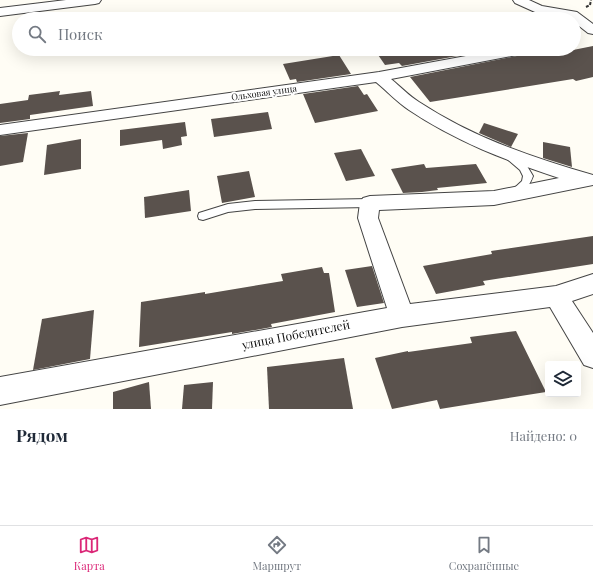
<!DOCTYPE html>
<html lang="ru">
<meta charset="utf-8">
<style>
body{margin:0;font-family:"Playfair Display",serif;background:#f6f6f7;color:#1f2937}
.controls{position:absolute;right:12px;bottom:12px;display:grid;overflow:hidden;border-radius:4px;box-shadow:0 4px 16px #0002}
.controls button{width:36px;height:36px;display:grid;place-items:center;padding:0;border:0;border-bottom:1px solid #e0e1e3;background:#fff;color:#1f2937;font:20px sans-serif}
.list{margin:0;padding:0;list-style:none}
h2{display:flex;justify-content:space-between;align-items:center;height:52px;margin:0;padding:0 16px;font-size:17px}
h2 small{font-size:13px;font-weight:400;color:#747a83}
.icon{flex:none;width:22px;height:22px;fill:none;stroke:currentColor;stroke-width:2;stroke-linecap:round;stroke-linejoin:round}
.map{position:relative;flex:none;width:593px;height:409px;overflow:hidden}
.search{position:absolute;background:#fff;box-shadow:0 4px 16px #0002;left:12px;right:12px;top:12px;height:44px;display:flex;align-items:center;gap:10px;box-sizing:border-box;padding:0 14px;border-radius:22px;color:#747a83;font-size:15px}
.sheet{height:116px;background:#fff}
nav{display:flex;justify-content:space-around;align-items:center;box-sizing:border-box;height:56px;border-top:1px solid #e0e1e3;background:#fff;font-size:11px;color:#747a83}
nav a{display:grid;justify-items:center;gap:2px}
nav .on{color:#db2777}
.map>svg:first-child{display:block}
.building{fill:#5a524d}
.lines{fill:none;stroke-linecap:round;stroke-linejoin:round}
.service-casing{stroke:#444;stroke-width:2}
.minor-casing{stroke:#444;stroke-width:2}
.path{stroke:#333;stroke-width:2;stroke-dasharray:3 1.5;stroke-linecap:butt}
.service{fill:#fff;fill-rule:evenodd}
.minor{fill:#fff;fill-rule:evenodd}
.labels{text-anchor:middle;stroke-width:4;stroke-linejoin:round;paint-order:stroke}
.far-street-label{font-size:9px;fill:#111;stroke:#fff}
.near-street-label{font-size:12px;fill:#111;stroke:#fff}
</style>
<div class="map">
<svg width="593" height="409" viewBox="0 0 593 409">
<rect width="100%" height="100%" fill="#fffdf5"/>
<!-- building -->
<g class="building">
<path d="M593,46V77L576,81L573,79L430,102L410,77L532,53L535,49H548V55Z"/>
<path d="M374,49H496L402,66L399,63L385,65Z"/>
<path d="M339,55L351,74L297,82L296,79L290,80L283,64Z"/>
<path d="M358,86L364,95L367,94L378,111L315,123L303,94Z"/>
<path d="M60,91L59,95L91,91L93,106L30,115V119L0,123V104L28,100L29,95Z"/>
<path d="M268,112L272,129L214,137L211,119Z"/>
<path d="M185,122L187,136L181,137L182,145L163,149L162,140L120,146V130Z"/>
<path d="M484,123L518,134L511,147L479,133Z"/>
<path d="M28,133L23,162L0,166V136Z"/>
<path d="M81,139V169L44,175L47,145Z"/>
<path d="M543,142L570,147L572,167L543,158Z"/>
<path d="M361,149L375,176L346,181L334,153Z"/>
<path d="M424,164L426,168L476,164L487,183L437,188L438,190L422,192L403,193L391,169Z"/>
<path d="M249,171L255,197L222,203L217,176Z"/>
<path d="M189,190L191,211L145,218L144,197Z"/>
<path d="M593,236V264L483,281L485,285L436,294L423,266L492,254L491,251Z"/>
<path d="M372,266L384,303L357,307L345,270Z"/>
<path d="M322,267L324,273H329L335,312L271,324L272,327L232,334V332L139,347L141,302L205,292V294L283,281L281,274Z"/>
<path d="M94,310L90,359L33,370L42,319Z"/>
<path d="M516,331L546,392L440,409L437,400L392,409L375,358L408,351V352L472,343L470,337Z"/>
<path d="M344,358L353,409H269L267,367Z"/>
<path d="M149,382L151,409H113V392Z"/>
<path d="M213,382L212,409H182L184,385Z"/>
</g>
<g class="lines">
<defs>
<g id="service">
<path d="M509,153L527,166L533,176C530,185 523,195 513,198L508,194L522,181L523,176L520,170L506,158L504,156L506,154Z"/>
<path d="M370,199L374,200L375,203L374,206L370,207L255,209L228,212L203,220L199,219L198,216L199,213L228,204L255,201Z"/>
</g>
<g id="minor">
<path d="M66,0H101L99,3L95,4L0,16V8Z"/>
<path d="M513,0H529L542,6L577,12L593,24V34L588,33L574,22V19L535,12L515,3Z"/>
<path d="M504,49H534L532,52L527,53L391,79C401,87 409,96 419,102C472,137 533,158 593,175V185L494,205L379,210L378,218L410,304L556,286L593,274V294L572,301L593,333V368L584,365L550,307L402,327L0,405V377L387,308L358,218L360,203L363,198L370,196L494,191L559,178C507,161 455,141 409,110C397,102 387,91 376,82L0,135V125L379,72Z"/>
</g>
</defs>
<!-- service casing -->
<use href="#service" class="service-casing"/>
<!-- minor casing -->
<use href="#minor" class="minor-casing"/>
<!-- path -->
<path class="path" d="M586,7L590,5L591,0"/>
<!-- service -->
<use href="#service" class="service"/>
<!-- minor -->
<use href="#minor" class="minor"/>
</g>
<g class="labels">
<!-- far-street labels -->
<g class="far-street-label">
<text transform="translate(264 93) rotate(-8)" y="3">Ольховая улица</text>
</g>
<!-- near-street labels -->
<g class="near-street-label">
<text transform="translate(296 335) rotate(-11)" y="4">улица Победителей</text>
</g>
</g>
</svg>
<div class="controls">
<button><svg class="icon" aria-label="layers" viewBox="0 0 24 24"><path d="M12 4l9 5-9 5-9-5zM3 14l9 5 9-5"/></svg></button>
</div>
<div class="search"><svg class="icon" aria-label="search" viewBox="0 0 24 24"><circle cx="10" cy="10" r="6"/><path d="M15 15l6 6"/></svg>Поиск</div>
</div>
<section class="sheet">
<h2>Рядом<small>Найдено: 0</small></h2>
<ul class="list">
</ul>
</section>
<nav>
<a class="on"><svg class="icon" aria-label="map" viewBox="0 0 24 24"><path d="M3 6l6-2 6 2 6-2v14l-6 2-6-2-6 2zM9 4v14M15 6v14"/></svg>Карта</a>
<a><svg class="icon" aria-label="directions" viewBox="0 0 24 24"><path d="M12 3l9 9-9 9-9-9zM9 14v-3h6M13 9l2 2-2 2"/></svg>Маршрут</a>
<a><svg class="icon" aria-label="saved" viewBox="0 0 24 24"><path d="M7 4h10v16l-5-4-5 4z"/></svg>Сохранённые</a>
</nav>
